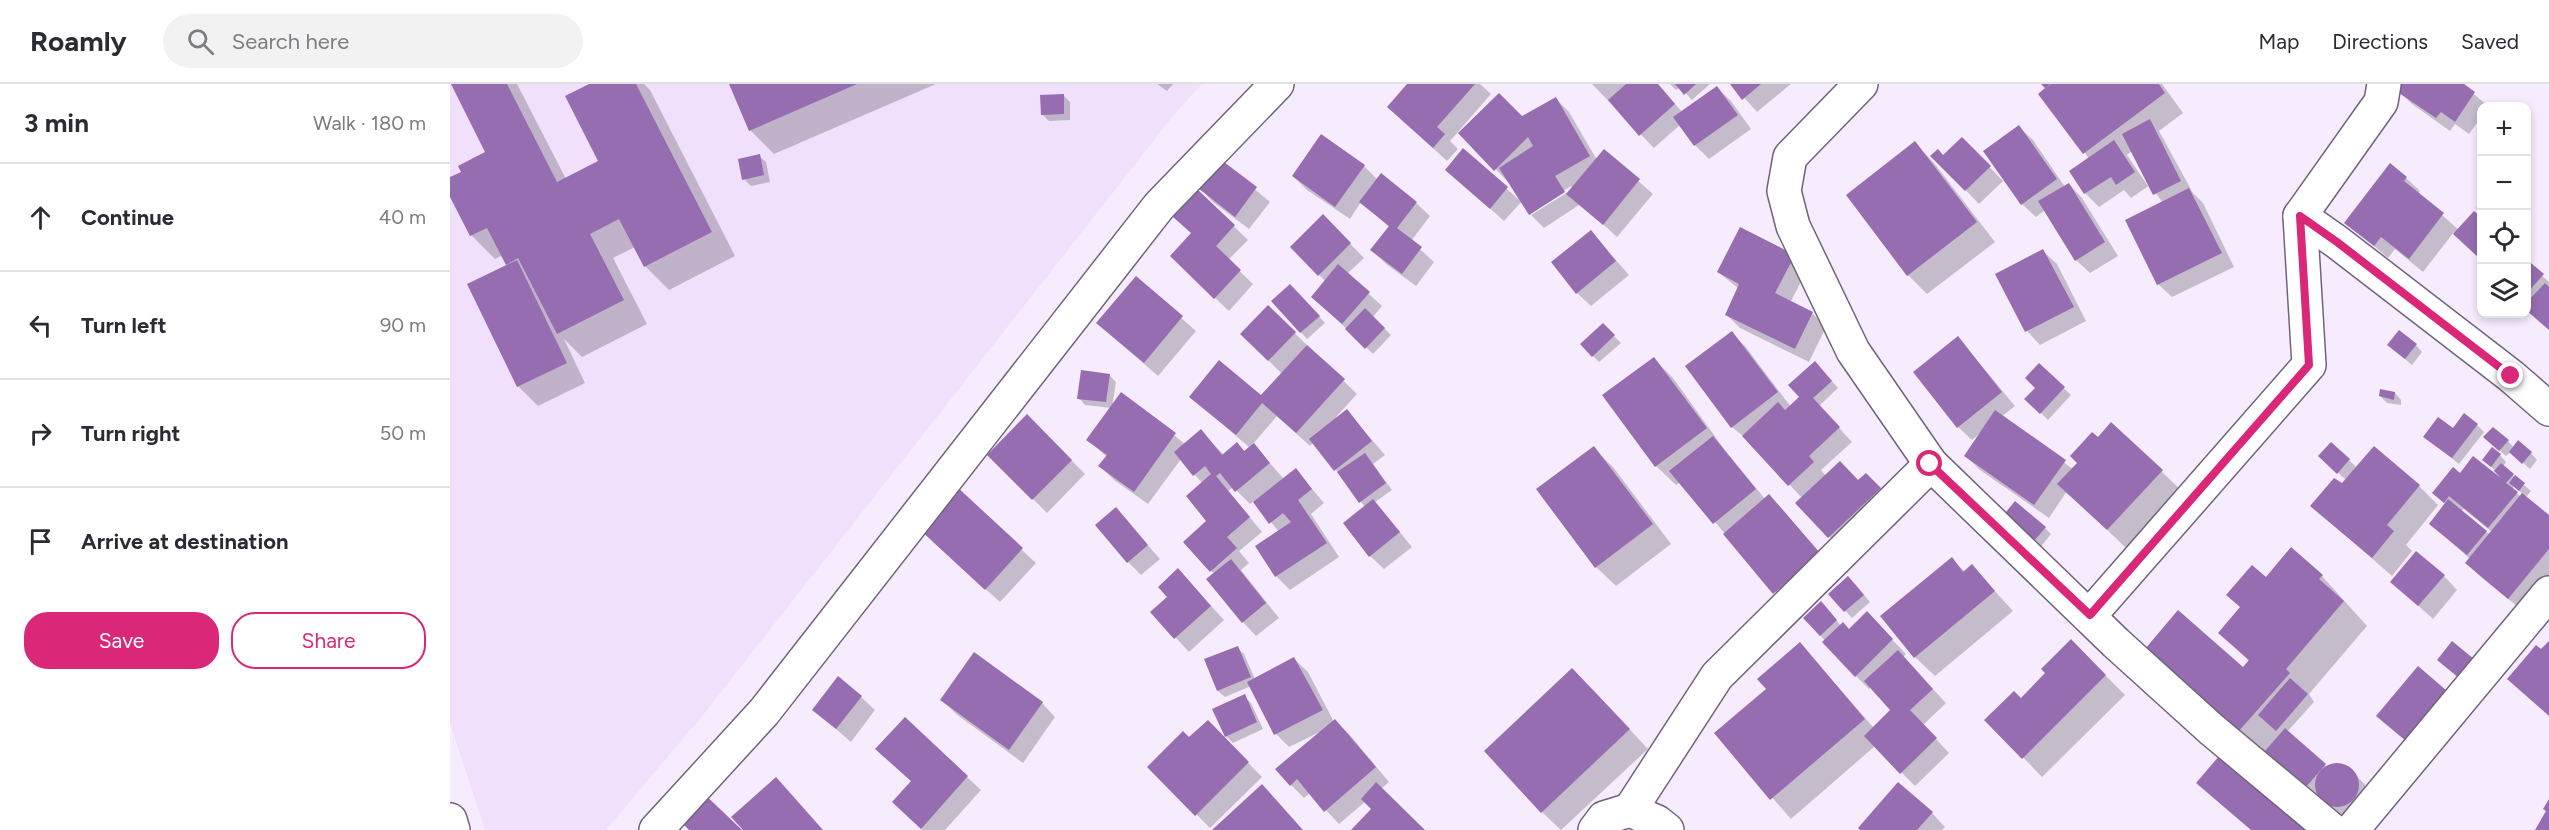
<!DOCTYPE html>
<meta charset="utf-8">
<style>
body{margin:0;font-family:Figtree,sans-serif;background:#f2f2f3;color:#2b2b33}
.controls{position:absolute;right:18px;top:18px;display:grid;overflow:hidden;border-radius:12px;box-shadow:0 3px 9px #0003}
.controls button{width:54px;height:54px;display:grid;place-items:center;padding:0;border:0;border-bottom:2px solid #e1e1e2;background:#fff;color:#2b2b33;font:30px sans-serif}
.stop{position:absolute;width:18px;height:18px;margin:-14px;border:4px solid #db2777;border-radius:50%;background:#fff}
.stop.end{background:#db2777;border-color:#fff;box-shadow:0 2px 6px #0008}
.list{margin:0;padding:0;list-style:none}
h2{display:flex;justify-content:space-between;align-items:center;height:78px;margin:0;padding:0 24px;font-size:26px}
h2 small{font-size:20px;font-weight:400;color:#7c7c81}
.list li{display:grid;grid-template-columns:39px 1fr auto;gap:18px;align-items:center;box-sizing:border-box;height:108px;padding:0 24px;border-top:2px solid #e1e1e2}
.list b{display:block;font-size:22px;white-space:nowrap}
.list em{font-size:20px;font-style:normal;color:#7c7c81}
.actions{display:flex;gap:12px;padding:18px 24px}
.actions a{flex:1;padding:14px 0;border:2px solid #db2777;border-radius:24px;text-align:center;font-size:21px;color:#db2777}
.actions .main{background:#db2777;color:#fff}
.icon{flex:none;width:33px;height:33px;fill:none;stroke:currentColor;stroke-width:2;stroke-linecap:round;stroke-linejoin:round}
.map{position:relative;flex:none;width:2099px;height:746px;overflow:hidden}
header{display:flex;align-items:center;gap:36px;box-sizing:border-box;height:84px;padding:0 30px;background:#fff;border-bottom:2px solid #e1e1e2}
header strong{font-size:28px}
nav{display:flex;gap:33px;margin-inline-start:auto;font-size:21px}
.search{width:420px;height:54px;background:#f2f2f3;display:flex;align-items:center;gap:15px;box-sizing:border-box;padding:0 21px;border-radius:33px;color:#7c7c81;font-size:22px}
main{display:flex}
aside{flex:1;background:#fff}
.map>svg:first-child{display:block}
.built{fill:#f0e0fc}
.shadow{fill:#0003;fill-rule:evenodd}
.building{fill:#966db0}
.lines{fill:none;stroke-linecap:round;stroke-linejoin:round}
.minor-casing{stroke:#72637c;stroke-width:36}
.minor{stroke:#fff;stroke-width:33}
.route{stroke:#db2777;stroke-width:8}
</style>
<header>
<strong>Roamly</strong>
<div class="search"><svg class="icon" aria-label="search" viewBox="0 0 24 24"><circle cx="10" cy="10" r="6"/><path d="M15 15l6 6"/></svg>Search here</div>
<nav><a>Map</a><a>Directions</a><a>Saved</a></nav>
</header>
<main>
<aside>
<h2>3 min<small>Walk · 180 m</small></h2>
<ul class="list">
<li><svg class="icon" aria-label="ahead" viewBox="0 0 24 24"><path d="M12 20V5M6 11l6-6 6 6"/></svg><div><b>Continue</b></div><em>40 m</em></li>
<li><svg class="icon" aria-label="left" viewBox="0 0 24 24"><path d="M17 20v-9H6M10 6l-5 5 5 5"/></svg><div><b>Turn left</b></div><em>90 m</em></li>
<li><svg class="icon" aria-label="right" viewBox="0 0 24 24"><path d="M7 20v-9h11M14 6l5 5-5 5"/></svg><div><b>Turn right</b></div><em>50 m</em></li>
<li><svg class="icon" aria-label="arrive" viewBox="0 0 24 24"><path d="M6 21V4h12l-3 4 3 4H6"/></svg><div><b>Arrive at destination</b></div></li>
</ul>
<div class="actions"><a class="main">Save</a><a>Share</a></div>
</aside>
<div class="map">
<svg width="2099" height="746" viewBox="0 0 2099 746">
<rect width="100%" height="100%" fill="#f6ecfe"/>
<!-- built -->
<path class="built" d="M0,0H752L723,32L253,631L156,746H35L0,639Z"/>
<!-- shadow -->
<g class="shadow">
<path d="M2,0H67L116,95L150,78L142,0H194L200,6L285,172L219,206L195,182L185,163L163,174L197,240L132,273L114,255L135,299L88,322L68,302L19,201L59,182L53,171L45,175L21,151L0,110V95L13,88L37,69Z"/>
<path d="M281,0H486L324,70L300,46Z"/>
<path d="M707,0H723L717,7Z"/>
<path d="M959,0H1030L1041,10L1000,57L1008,65L997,77L952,36Z"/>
<path d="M1142,0H1208L1232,28L1267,4L1281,17L1301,45L1259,75L1245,61L1231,40L1204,64Z"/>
<path d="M1220,0H1260L1242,16L1230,3L1226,6Z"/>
<path d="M1282,0H1341L1307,28Z"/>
<path d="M1592,0H1712L1733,29L1709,47L1743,109L1753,119L1784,183L1722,213L1708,200L1713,119L1700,101L1681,114L1674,106L1649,123L1635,109L1621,87L1639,75ZM1682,67L1699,101L1698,102L1677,71Z"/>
<path d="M1952,0H2012L2038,22H2032V32L2019,50L2005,40L2000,47L1962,20L1948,6Z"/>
<path d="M613,11L620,18V36L599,37L592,30Z"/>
<path d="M1106,15L1119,28L1147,76L1154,67L1203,110L1167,153L1132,121H1129L1094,144L1081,131L1123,105L1121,102L1081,128V131L1072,117L1054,137L997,86L1014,66L1069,116L1059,99L1010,49L1072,34Z"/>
<path d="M1569,43L1583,56L1615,103L1619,100L1632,114L1668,172L1640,189L1626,176L1595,126L1586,133L1572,120Z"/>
<path d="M1512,55L1553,97L1529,120L1483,72L1494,73Z"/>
<path d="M1465,59L1484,79L1545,158L1477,210L1458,191Z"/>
<path d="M309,72L316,78L320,98L301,102L294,95Z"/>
<path d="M771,77L820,118L799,145L763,118L750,104Z"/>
<path d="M914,82L928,96L966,119L980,132L961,157L984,178L966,202L936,180L922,166L939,143L911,118L900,135L857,106L843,92Z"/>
<path d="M1956,94L1970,107L1968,110L2009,146L2032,136V175L2004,148L1973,188L1945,165L1938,174L1896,138Z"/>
<path d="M748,108L798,156L778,176L803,200L779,227L735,186Z"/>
<path d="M2032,118V129L2026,124Z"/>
<path d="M873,132L914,174L897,190L932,222L923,233L941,251L923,270L863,213L876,198L842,163Z"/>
<path d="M1291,145L1357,186L1340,219L1362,229L1376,243L1359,278L1290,244L1276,230L1289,205L1268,188Z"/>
<path d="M1141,148L1179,191L1141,222L1127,209Z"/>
<path d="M1593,167L1607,180L1636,237L1590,261L1577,247L1547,191Z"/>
<path d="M2076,177L2099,198V245L2076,215Z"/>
<path d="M686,194L746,247L708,292L662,252Z"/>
<path d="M847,208L875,239L857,255L823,217Z"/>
<path d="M818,223L907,310L886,333L888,334L897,327L935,371L923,380L942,406L925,418L962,463L934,485L920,472L915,423L864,358L860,362L827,332L803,360L834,395L846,386L874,419L861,430L889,473L840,506L826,492L829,448L804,417L800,420L783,403L778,407L812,448L789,467L799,479L791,486L829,534L806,552L793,538L764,490L735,458L758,437L752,399L731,375L698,420L664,396L650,382L657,373L638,356L661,324L635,321L629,314L659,291L666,298L662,323L672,310L735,360L751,347L774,371L787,360L795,368L800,364L741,313L811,314L832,290L792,250Z"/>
<path d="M1153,241L1171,259L1149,278L1143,272Z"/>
<path d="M1281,249L1295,262L1341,323L1351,313L1371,285L1388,304L1369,322L1402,358L1371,386L1376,392L1430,404L1444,419L1393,467L1347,419L1352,414L1297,355L1282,343Z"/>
<path d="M1508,254L1565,322L1551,333L1623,385L1648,356L1711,387L1731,406L1677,465L1617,407L1599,434L1530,386L1516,372L1531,348L1522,356L1508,343Z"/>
<path d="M1966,261L1972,268L1962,281L1946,268Z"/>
<path d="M1204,275L1223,294L1274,365L1315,415L1319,412L1333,426L1382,484L1338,522L1230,398L1226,401L1206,382Z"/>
<path d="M1589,281L1621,311L1598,336L1577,315L1587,304Z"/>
<path d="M1945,309L1951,316V321L1937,319L1930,312Z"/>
<path d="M577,332L635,390L597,429L539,371Z"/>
<path d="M2027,341L2034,348L2009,380L1982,359L2003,346Z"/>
<path d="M2058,357L2064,364L2081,369L2087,376L2080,385L2061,368L2056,372L2042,360Z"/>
<path d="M1143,364L1163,383L1221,460L1166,502L1146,483Z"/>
<path d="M2050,371L2056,378L2053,383L2081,407L2075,414L2099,433V495L2073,527L2031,493L2017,479L2020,475L1981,440L1996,420L1984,409L2010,391L2055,400L2057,398L2034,376ZM2063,402L2073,410L2071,413L2063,406ZM2014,425L2042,448L2040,451L2011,427Z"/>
<path d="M1870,372L1899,376L1907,384L1969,402L1988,421L1956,461L1962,467L1942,492L1862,422L1896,396Z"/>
<path d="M505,404L586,479L550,518L482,457Z"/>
<path d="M666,425L710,475L691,491L678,478Z"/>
<path d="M1595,444L1601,450L1585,470L1556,445Z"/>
<path d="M1502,475L1515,488L1522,482L1563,527L1485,592L1465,573Z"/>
<path d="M1872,492L1917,542L1859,610L1864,618L1837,648L1878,684L1890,681L1899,684L1920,706L1908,736L1890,732L1872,714L1870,716L1817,667L1814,670L1721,589L1793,585L1800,578L1770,549L1816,495Z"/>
<path d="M1994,492L2007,506L1983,535L1942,498Z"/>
<path d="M741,500L774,536L739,568L702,528Z"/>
<path d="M1405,500L1420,518L1402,534L1380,510Z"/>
<path d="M1378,526L1391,542L1399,547L1430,543L1456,570L1453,573L1496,619L1473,641L1499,669L1465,702L1425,662L1341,735L1266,650L1318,605L1350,560L1424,644L1442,626L1421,603L1419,605L1406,592L1355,534Z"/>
<path d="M1621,557L1675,611L1592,693L1537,636L1571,615L1597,590Z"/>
<path d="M787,564L794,570L805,595L844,575L858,588L884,638L885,637L899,650L939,698L931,705L972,746H903L924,725L916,717L889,740L860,709L854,714L841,701L870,648L839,663L826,650L801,602L775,613L768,607L756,576Z"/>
<path d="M1142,605L1198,665L1111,746L1092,728Z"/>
<path d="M794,612L801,619L813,645L783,659L776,652Z"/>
<path d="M411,613L425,626L401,658L364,626Z"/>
<path d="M492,616L592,619L605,633L573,679L506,630Z"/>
<path d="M455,635L531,706L495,746H473L457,732L462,698L441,679Z"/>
<path d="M758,638L812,693L760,744L699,683L739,656Z"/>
<path d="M1482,729L1495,743L1492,746H1412L1410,744Z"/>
</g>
<!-- building -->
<g class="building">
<path d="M1,0H57L107,98L148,77L115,12L139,0H186L262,148L194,183L169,135L140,150L174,216L107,250L68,174L56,181L37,144L20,152L0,113V93L11,88L8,82L35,68Z"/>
<path d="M279,0H407L299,47Z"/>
<path d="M957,0H1025L987,43L995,50L983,64L937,23Z"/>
<path d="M1176,0H1208L1225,20L1189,52L1158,16Z"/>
<path d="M1225,0H1246L1234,11Z"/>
<path d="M1280,0H1311L1292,16Z"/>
<path d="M1591,0H1600L1596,4L1601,0H1709L1715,9L1633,70L1588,10L1595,4Z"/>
<path d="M1951,0H2014L2025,8L2005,38L1991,28L1986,34L1946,7Z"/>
<path d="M1267,2L1288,31L1244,62L1223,33Z"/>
<path d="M1049,9L1072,32L1106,13L1140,72L1105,92L1115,108L1079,131L1049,84L1083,62L1078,53L1044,87L1008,49Z"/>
<path d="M614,10V30L591,31L590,11Z"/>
<path d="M1700,35L1731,97L1703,111L1672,50Z"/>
<path d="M1569,41L1607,95L1571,121L1533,67Z"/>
<path d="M871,50L915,81L885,123L842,92Z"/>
<path d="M1512,53L1541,82L1515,107L1480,72L1488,65L1493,71Z"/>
<path d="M1664,56L1685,88L1666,101L1661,93L1634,110L1619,87Z"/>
<path d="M1465,57L1527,138L1457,192L1396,111Z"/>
<path d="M1013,64L1058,103L1040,125L995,86Z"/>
<path d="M1154,65L1190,95L1153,141L1116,110Z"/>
<path d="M310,70L314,91L292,96L288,75Z"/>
<path d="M770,75L807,103L785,133L748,104Z"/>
<path d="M1940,79L1957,93L1954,97L1994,129L1959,175L1931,153L1924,162L1894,139Z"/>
<path d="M931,89L967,118L947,144L972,163L952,190L920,166L939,142L909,118Z"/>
<path d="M1619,99L1655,158L1625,177L1588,117Z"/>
<path d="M1739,104L1772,169L1707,201L1675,136Z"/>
<path d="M748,106L785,141L766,162L791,186L764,215L720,172L741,149L723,133Z"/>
<path d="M2024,127L2032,134V170L2029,174L2003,150Z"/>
<path d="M873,130L901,159L868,192L840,163Z"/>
<path d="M1290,143L1345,171L1325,209L1363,228L1345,265L1275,231L1289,200L1267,188Z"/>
<path d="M1141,146L1166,177L1126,210L1101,178Z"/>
<path d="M1593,165L1624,223L1575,248L1545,190Z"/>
<path d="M2076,175L2094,190L2076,210Z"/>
<path d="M67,176L117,279L67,303L17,200Z"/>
<path d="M888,180L920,208L892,240L861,213Z"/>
<path d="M686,192L733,232L694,279L646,239Z"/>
<path d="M2095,199L2099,203V246L2076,226V219Z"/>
<path d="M840,200L870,232L850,249L821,217Z"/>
<path d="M818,221L846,248L818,277L790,250Z"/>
<path d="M915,224L935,244L915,265L895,245Z"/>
<path d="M1153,239L1165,251L1142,273L1130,260Z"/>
<path d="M1949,246L1967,260L1955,275L1937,261Z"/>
<path d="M1282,247L1328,308L1281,344L1235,282Z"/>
<path d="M1508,252L1552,308L1507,344L1463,288Z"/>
<path d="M857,261L895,295L846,349L812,319L786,351L739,313L769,276L811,311Z"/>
<path d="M1204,273L1257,344L1205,383L1152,311Z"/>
<path d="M1365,277L1382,297L1363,314L1390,343L1359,372L1364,378L1338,402L1292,352L1328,318L1335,326L1349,313L1338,301Z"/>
<path d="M1589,279L1615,303L1590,330L1574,315L1585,304L1575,294Z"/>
<path d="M631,286L660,290L656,318L627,315Z"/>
<path d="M1930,305L1945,308L1944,316L1929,312Z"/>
<path d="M671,308L726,349L684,408L648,382L657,371L636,356Z"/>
<path d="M897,325L922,357L884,387L859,355Z"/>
<path d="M1545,326L1616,376L1584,421L1514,372Z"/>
<path d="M2014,329L2028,340L2002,374L1973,353L1988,333L2003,344Z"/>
<path d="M577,330L622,376L582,416L537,371Z"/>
<path d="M1661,338L1713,386L1657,446L1607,400L1627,379L1620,372L1642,348L1648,353Z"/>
<path d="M2043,343L2059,356L2049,367L2033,353Z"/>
<path d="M751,345L772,371L787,358L794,367L804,359L820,379L785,408L770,389L766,392L800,433L777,453L787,464L760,488L733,458L756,437L736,412L761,390L755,382L743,392L724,368Z"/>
<path d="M1263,352L1306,405L1263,440L1219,387Z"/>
<path d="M2068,356L2082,368L2072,380L2059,368Z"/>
<path d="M1881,358L1900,375L1887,390L1868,372Z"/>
<path d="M1144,362L1203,440L1145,484L1086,405Z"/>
<path d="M1924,362L1970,401L1937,441L1944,447L1922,474L1860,422L1884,394L1892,399Z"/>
<path d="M2042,363L2051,370L2041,383L2032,376Z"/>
<path d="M915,369L936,399L909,419L887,388Z"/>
<path d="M2023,372L2051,394L2044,387L2051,379L2064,390L2056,399L2068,408L2038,444L1999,412L1994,419L1982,409L2003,383L2010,389Z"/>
<path d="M1390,377L1408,396L1416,389L1431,404L1378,454L1345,419Z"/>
<path d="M846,384L862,405L848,416L877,459L825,493L805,462L841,438L833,429L819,440L803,418Z"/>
<path d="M2065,391L2075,399L2069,407L2059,399Z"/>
<path d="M505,401L573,464L535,506L467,443Z"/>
<path d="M2072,409L2099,431V465L2058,515L2015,479Z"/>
<path d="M1319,410L1370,469L1323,510L1273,450Z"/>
<path d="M923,415L950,448L919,473L893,439Z"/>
<path d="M1998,415L2037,447L2017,471L1979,440Z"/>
<path d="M1565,417L1596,443L1578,464L1547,439Z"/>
<path d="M666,423L698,461L677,479L645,441Z"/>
<path d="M1841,463L1873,491L1869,495L1894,517L1836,585L1840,589L1789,647L1695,565L1728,526L1793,583L1799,576L1768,549L1790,523L1776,511L1802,481L1816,493Z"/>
<path d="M1966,467L1995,491L1968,522L1940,498Z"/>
<path d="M1502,473L1513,488L1522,480L1545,507L1464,574L1430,532Z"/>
<path d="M781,475L816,519L792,539L756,495Z"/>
<path d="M728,484L761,522L724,555L700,528L717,513L708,503Z"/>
<path d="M1398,492L1414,511L1394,528L1378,510Z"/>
<path d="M1371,517L1387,536L1370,552L1353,534Z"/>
<path d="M1417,527L1443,555L1405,593L1372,558L1393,538L1399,545Z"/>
<path d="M1621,555L1656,591L1572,675L1534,636L1564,607L1571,614L1595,589L1591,585Z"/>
<path d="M2002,557L2024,575L2009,594L1987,576Z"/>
<path d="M2099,557V632L2057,595L2086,561L2091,565Z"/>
<path d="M1350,558L1415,635L1320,716L1264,649L1316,605L1307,595Z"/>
<path d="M788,562L801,593L767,607L754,575Z"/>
<path d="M1448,566L1483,605L1460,626L1487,654L1450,690L1414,652L1440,626L1414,597Z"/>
<path d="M524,568L593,618L559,666L490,616Z"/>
<path d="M844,573L873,626L824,651L797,598Z"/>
<path d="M1968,582L1997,607L1956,657L1926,632Z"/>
<path d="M1122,584L1180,645L1091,729L1034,667Z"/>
<path d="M388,592L412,612L386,645L362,626Z"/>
<path d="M1840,594L1858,610L1826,647L1808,631Z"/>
<path d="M795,610L807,638L775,653L762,625Z"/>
<path d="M455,633L518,692L471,745L442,718L461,697L425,665Z"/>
<path d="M885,635L926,683L874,728L847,695L840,702L825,685Z"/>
<path d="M758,636L799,678L745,732L697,683L733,647L739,653Z"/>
<path d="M1835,644L1876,680L1856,703L1815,667Z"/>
<path d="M1770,671L1858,746H1801L1746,699Z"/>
<circle cx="1887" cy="701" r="22"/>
<path d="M326,693L373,746H293L281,733Z"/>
<path d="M926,698L975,746H901L921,725L911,715Z"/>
<path d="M1448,698L1483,728L1467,746H1410L1408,744Z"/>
<path d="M812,700L853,746H762Z"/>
<path d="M248,704L292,746H239L223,730Z"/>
<path d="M2099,715V746H2085L2096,727L2093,725Z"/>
</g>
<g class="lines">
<defs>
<g id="minor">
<path d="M1411,0L1340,73L1334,107L1343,142L1403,267L1481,380L1666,559L1761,645L1882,746"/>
<path d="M1850,132L1887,158L2061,292L2099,325"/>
<path d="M1640,531L1859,281L1850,132L1931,18L1934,0"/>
<path d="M1180,726L1267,592L1481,380"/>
<path d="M0,736L3,746"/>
<path d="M206,746L314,628L709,122L827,0"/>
<path d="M1145,746L1154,734L1180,726L1207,738L1217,746"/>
<path d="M1902,746L2099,509"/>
</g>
</defs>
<!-- minor casing -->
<use href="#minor" class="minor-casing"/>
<!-- minor -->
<use href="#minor" class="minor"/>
</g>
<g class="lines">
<!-- route -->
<path class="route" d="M1480,380L1640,531L1859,281L1850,132L1887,158L2061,292"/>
</g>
</svg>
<div class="controls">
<button>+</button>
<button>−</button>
<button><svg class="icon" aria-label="locate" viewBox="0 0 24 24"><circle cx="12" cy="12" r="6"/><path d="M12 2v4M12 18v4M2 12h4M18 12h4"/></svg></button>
<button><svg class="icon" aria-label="layers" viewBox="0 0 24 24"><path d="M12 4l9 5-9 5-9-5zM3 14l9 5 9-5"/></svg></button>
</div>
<div class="stop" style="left:1480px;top:380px"></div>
<div class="stop end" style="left:2061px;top:292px"></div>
</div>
</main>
